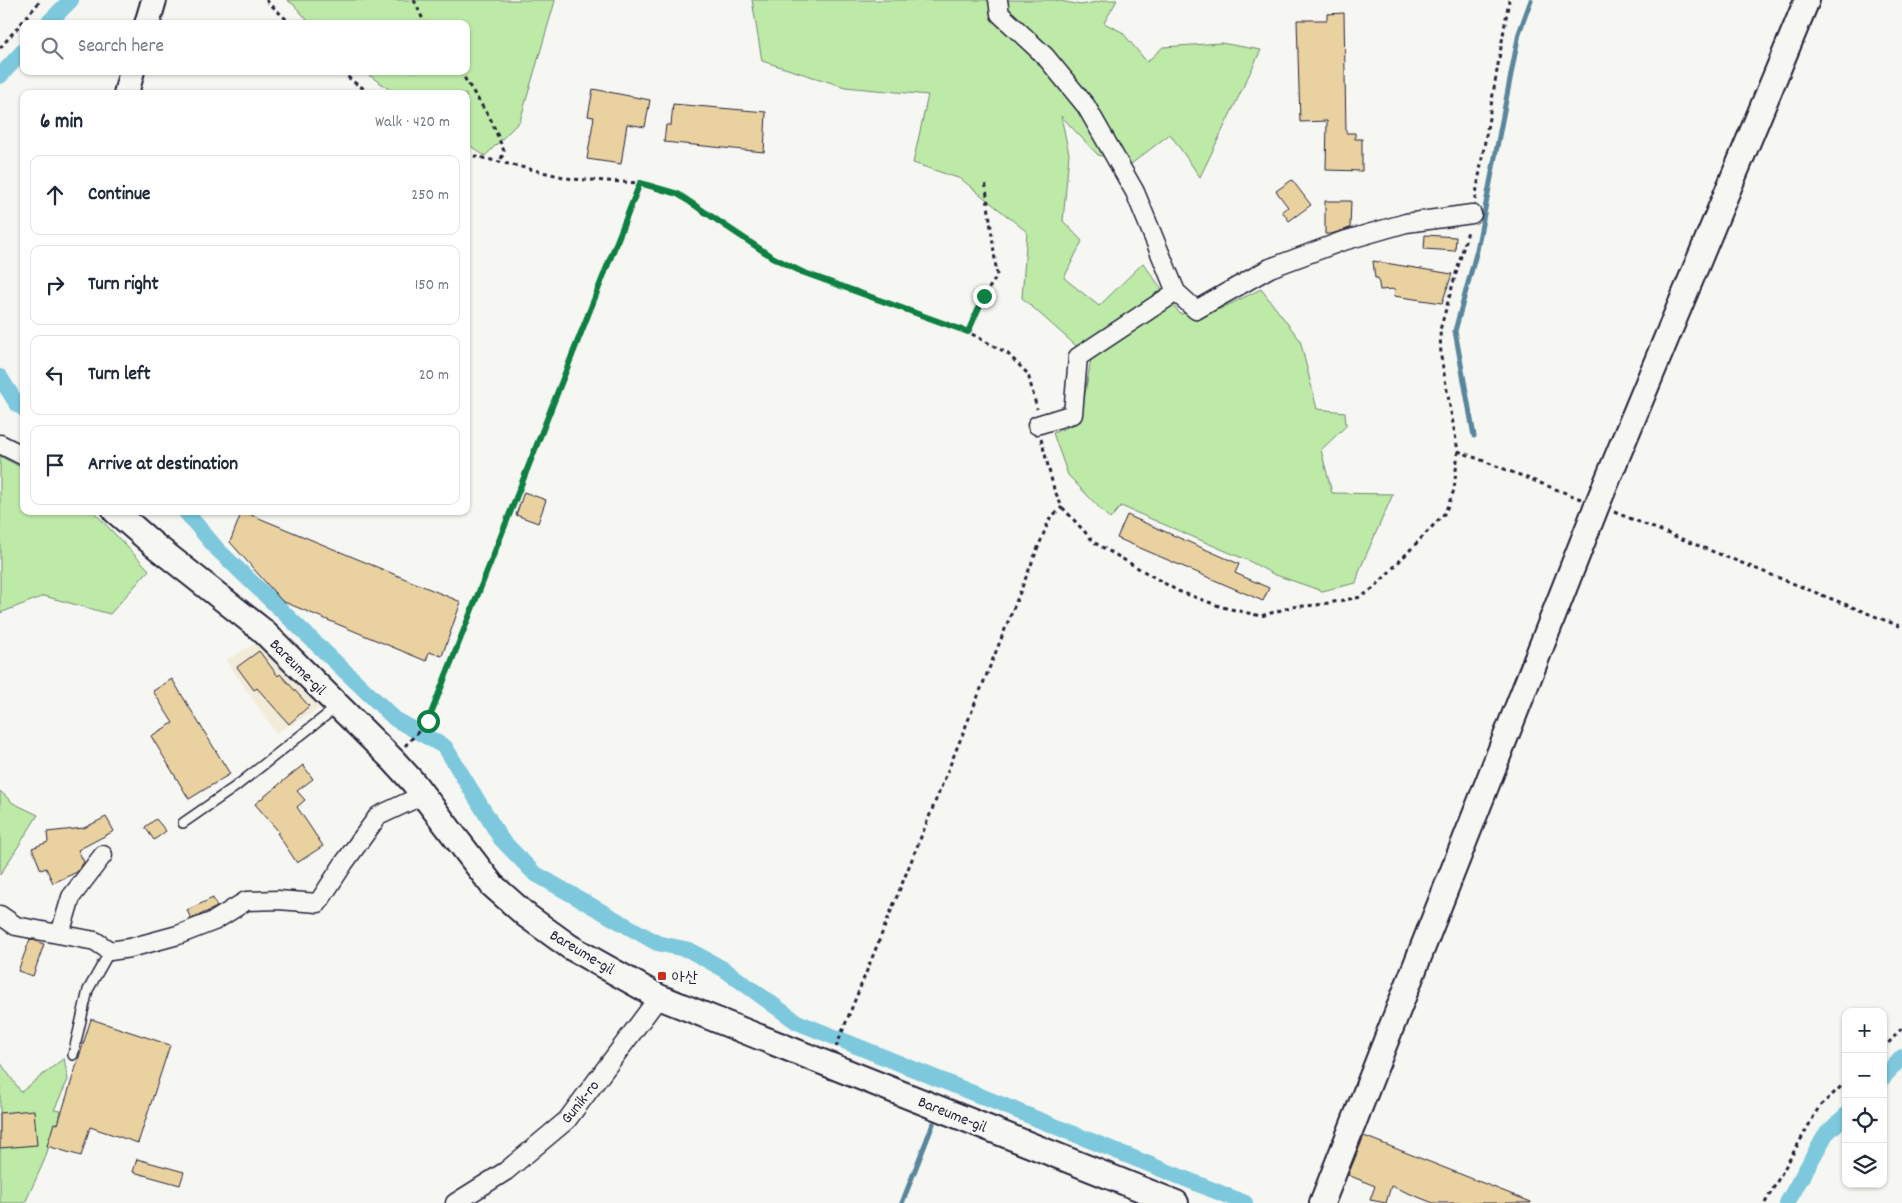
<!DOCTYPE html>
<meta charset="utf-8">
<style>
body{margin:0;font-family:Dekko,"Poor Story",sans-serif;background:#f2f2f3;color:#1f2937}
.controls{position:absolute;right:15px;bottom:15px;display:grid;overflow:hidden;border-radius:10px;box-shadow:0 1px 4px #0004}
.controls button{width:45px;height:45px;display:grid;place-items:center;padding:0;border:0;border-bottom:1px solid #e0e1e3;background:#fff;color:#1f2937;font:25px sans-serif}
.stop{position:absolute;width:15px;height:15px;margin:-11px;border:4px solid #0b8043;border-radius:50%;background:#fff}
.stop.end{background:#0b8043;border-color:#fff;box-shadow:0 1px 5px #0008}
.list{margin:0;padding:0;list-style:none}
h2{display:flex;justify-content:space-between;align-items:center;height:65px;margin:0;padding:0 20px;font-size:21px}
h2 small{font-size:16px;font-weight:400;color:#747a83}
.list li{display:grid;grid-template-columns:32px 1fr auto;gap:15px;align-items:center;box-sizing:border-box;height:80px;margin:0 10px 10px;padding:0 10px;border:1px solid #e0e1e3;border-radius:10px}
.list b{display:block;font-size:19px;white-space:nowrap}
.list em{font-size:16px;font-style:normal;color:#747a83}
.icon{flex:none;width:28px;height:28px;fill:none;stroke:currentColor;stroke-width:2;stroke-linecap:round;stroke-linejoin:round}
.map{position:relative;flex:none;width:1902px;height:1203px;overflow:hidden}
.search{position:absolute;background:#fff;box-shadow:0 1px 4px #0004;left:20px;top:20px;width:450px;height:55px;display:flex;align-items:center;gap:12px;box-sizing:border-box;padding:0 18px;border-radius:10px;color:#747a83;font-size:19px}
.panel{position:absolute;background:#fff;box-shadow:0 1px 4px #0004;left:20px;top:90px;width:450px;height:425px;border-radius:10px}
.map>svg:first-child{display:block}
.built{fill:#f2ebd9}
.green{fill:#bdeaa7;stroke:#708671}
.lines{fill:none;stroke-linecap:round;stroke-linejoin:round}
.stream{stroke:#59869c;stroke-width:5}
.canal{stroke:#7dc8dd;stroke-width:16}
.building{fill:#ead1a0;stroke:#22223b}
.lane-casing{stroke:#22223b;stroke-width:12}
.street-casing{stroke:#22223b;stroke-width:21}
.secondary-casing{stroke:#22223b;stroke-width:28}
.path{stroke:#22223b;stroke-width:3;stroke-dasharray:4 4;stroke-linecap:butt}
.lane{stroke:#f6f6f2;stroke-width:9}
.street{stroke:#f6f6f2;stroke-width:18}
.secondary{stroke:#f6f6f2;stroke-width:24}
.route{stroke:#0b8043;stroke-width:6}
.poi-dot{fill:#c8321e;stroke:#f6f6f2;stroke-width:2}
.labels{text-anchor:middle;stroke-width:5;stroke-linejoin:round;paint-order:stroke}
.street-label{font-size:16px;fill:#22223b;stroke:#f6f6f2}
.poi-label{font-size:16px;fill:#22223b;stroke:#f6f6f2;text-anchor:start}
</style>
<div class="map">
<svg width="1902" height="1203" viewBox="0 0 1902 1203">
<rect width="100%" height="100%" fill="#f6f6f2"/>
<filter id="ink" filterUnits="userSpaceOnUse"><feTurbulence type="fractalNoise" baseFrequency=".02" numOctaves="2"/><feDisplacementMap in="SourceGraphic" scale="10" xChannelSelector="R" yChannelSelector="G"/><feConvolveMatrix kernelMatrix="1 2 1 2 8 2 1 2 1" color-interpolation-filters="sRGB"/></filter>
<g filter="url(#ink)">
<!-- built -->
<path class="built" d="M262,640L321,708L276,733L226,660Z"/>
<!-- green -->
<g class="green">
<path d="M287,0H555V1L520,121L485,156L466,143V94H396L363,71H466V24H311L294,5Z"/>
<path d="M752,0H1055L1081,5L1107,0H1117L1104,23L1122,32L1147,62L1163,47L1221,43L1261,50L1200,177L1170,134L1131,164L1098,155L1061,116L1069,154L1063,221L1082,241L1064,278L1099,306L1143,263L1180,314L1220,309L1261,289L1300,340L1317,409L1345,412L1346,426L1321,450L1332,493L1393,494L1360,569L1356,583L1322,591L1273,574L1249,561L1121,506L1110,519L1068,475L1053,433L1080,422L1091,359L1022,298L1027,232L961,179L913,163L928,95L845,87L762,61Z"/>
<path d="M0,456L24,469V511H93L149,570L110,614L44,596L0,613Z"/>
<path d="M0,791L13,803L38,815L0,875Z"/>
<path d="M64,1058L68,1080L54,1110L61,1111L44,1161L25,1203H0V1062L21,1092Z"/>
</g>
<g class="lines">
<!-- stream -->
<g class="stream">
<path d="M1474,436L1455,331L1477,250L1519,33L1531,0"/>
<path d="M902,1203L933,1124"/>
</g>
<!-- canal -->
<g class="canal">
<path d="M47,24L71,0"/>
<path d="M0,76L24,50"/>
<path d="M0,377L17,404L24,409"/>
<path d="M185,511L217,549L395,719L445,747L501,839L534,873L657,943L689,950L725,970L797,1022L1245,1203"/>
<path d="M1883,1078L1902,1057"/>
<path d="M1787,1203L1826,1134L1846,1115"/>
</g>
</g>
<!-- building -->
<g class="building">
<path d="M1344,13L1346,133H1355V139H1362V171L1326,170L1327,121L1300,122L1297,20H1327V14Z"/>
<path d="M593,89L650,100L645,127L627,124L621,164L587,159L594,117L588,116Z"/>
<path d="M673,104L766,112L764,152L664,142L666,125H671Z"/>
<path d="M1292,180L1311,205L1289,221L1282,211L1288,207L1276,191Z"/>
<path d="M1325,201H1351L1350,228L1331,234H1325Z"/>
<path d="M1425,235L1456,237L1455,251L1424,249Z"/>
<path d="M1373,261L1452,274L1442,303L1394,296L1395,289L1380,290L1378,278H1375Z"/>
<path d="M524,492L546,500L538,523L516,515Z"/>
<path d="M242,511L461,602L442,656L429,652L426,661L282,601L230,542Z"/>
<path d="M1127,515L1239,564L1235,573L1269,588L1263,601L1117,538Z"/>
<path d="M259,651L278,676L280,674L309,706L289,724L257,688L254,690L237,667Z"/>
<path d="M172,679L230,774L189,799L151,736L173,723L153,691Z"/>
<path d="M303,765L313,779L297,791L305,800L297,807L323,846L297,863L277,833L279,832L255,804Z"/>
<path d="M106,817L114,831L78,850L84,862L77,872L53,883L46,868L41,870L32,848L48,842L47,832L84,828Z"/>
<path d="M156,819L166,831L154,840L145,827Z"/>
<path d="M213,898L217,907L191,919L187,910Z"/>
<path d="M30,939L44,944L33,976L18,971Z"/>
<path d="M91,1019L170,1045L138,1143L90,1127L81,1156L47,1146L54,1123L58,1124Z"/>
<path d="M34,1110L37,1145L0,1148V1113Z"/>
<path d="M1364,1136L1531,1202V1203H1433L1391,1186L1386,1203L1370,1200L1375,1186L1348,1175Z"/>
<path d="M137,1159L184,1172L180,1185L133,1172Z"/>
</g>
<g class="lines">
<defs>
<g id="lane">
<path d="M183,823L235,787L338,706"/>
<path d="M73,1055L88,990L110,951"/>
</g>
<g id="street">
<path d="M998,0L1000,14L1045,56L1086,106L1135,192L1176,292L1196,310L1270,268L1340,242L1406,223L1472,214"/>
<path d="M1037,425L1073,414L1078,357L1176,292"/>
<path d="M0,444L24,456"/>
<path d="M0,915L16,926L95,941L110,951L130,948L178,935L214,921L246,901L278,900L318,903L344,863L378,816L423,795"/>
<path d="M60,934L71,897L103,855"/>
<path d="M455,1203L506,1171L567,1120L659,997"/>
</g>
<g id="secondary">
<path d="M147,24L154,0"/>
<path d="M126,94L132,71"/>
<path d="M115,511L153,544L262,630L393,760L413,782L492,885L527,916L570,947L659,997L1176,1203"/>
<path d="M1322,1203L1597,505L1807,0"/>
</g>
</defs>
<!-- lane casing -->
<use href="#lane" class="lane-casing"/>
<!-- street casing -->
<use href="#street" class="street-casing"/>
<!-- secondary casing -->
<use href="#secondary" class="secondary-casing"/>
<!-- path -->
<g class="path">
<path d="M266,0L291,24"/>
<path d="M414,0L425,24"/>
<path d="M0,48L41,0"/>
<path d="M342,71L352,81L372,94"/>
<path d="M460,71L491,120L504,151L500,162"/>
<path d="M466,154L572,179L640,183L678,195L772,257L802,272L968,332L1007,353L1028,374L1037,409"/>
<path d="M1475,200L1509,0"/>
<path d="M968,332L984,296L997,276L985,180"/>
<path d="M1041,439L1054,489L1062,507L1095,543L1178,591L1222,607L1261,616L1291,607L1317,605L1361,597L1375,587L1445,513L1454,490L1458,451L1441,357L1440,330L1468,231"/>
<path d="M1458,451L1581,499"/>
<path d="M1614,512L1902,627"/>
<path d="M405,746L428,721L640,183"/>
<path d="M836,1047L1050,518L1062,507"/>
<path d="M1883,1049L1902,1028"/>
<path d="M1765,1203L1819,1107L1846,1082"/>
</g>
<!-- lane -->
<use href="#lane" class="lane"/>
<!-- street -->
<use href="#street" class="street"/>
<!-- secondary -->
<use href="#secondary" class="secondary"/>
</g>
</g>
<g class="lines" filter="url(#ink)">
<!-- route -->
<path class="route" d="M428,721L640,183L678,194L772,257L802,272L968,332L984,296"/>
</g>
<!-- markers -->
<rect class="poi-dot" x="657" y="971" width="10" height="10" rx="2.5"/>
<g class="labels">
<!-- street labels -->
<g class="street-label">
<text transform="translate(299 666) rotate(45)" y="6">Bareume-gil</text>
<text transform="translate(583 951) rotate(31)" y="6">Bareume-gil</text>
<text transform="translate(579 1101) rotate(-51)" y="6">Gunik-ro</text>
<text transform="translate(953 1113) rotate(22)" y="6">Bareume-gil</text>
</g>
<!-- poi labels -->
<g class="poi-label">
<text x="672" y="982">아산</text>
</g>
</g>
</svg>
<div class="controls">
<button>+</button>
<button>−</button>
<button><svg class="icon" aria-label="locate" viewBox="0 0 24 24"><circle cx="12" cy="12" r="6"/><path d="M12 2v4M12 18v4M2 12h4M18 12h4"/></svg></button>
<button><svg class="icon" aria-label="layers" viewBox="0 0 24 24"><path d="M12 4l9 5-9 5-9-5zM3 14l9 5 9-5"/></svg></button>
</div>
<div class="stop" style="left:428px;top:721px"></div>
<div class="stop end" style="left:984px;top:296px"></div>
<div class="search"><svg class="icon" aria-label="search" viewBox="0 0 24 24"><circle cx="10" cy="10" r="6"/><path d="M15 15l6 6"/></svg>Search here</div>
<section class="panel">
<h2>6 min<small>Walk · 420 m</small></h2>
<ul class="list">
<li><svg class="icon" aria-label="ahead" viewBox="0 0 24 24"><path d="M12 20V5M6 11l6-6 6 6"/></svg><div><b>Continue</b></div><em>250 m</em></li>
<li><svg class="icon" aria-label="right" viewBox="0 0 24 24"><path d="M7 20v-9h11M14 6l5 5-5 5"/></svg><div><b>Turn right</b></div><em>150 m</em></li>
<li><svg class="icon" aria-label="left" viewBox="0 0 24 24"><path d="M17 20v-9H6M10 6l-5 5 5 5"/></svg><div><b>Turn left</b></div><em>20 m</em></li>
<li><svg class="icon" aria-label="arrive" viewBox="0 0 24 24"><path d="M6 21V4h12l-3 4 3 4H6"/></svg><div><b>Arrive at destination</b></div></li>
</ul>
</section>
</div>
